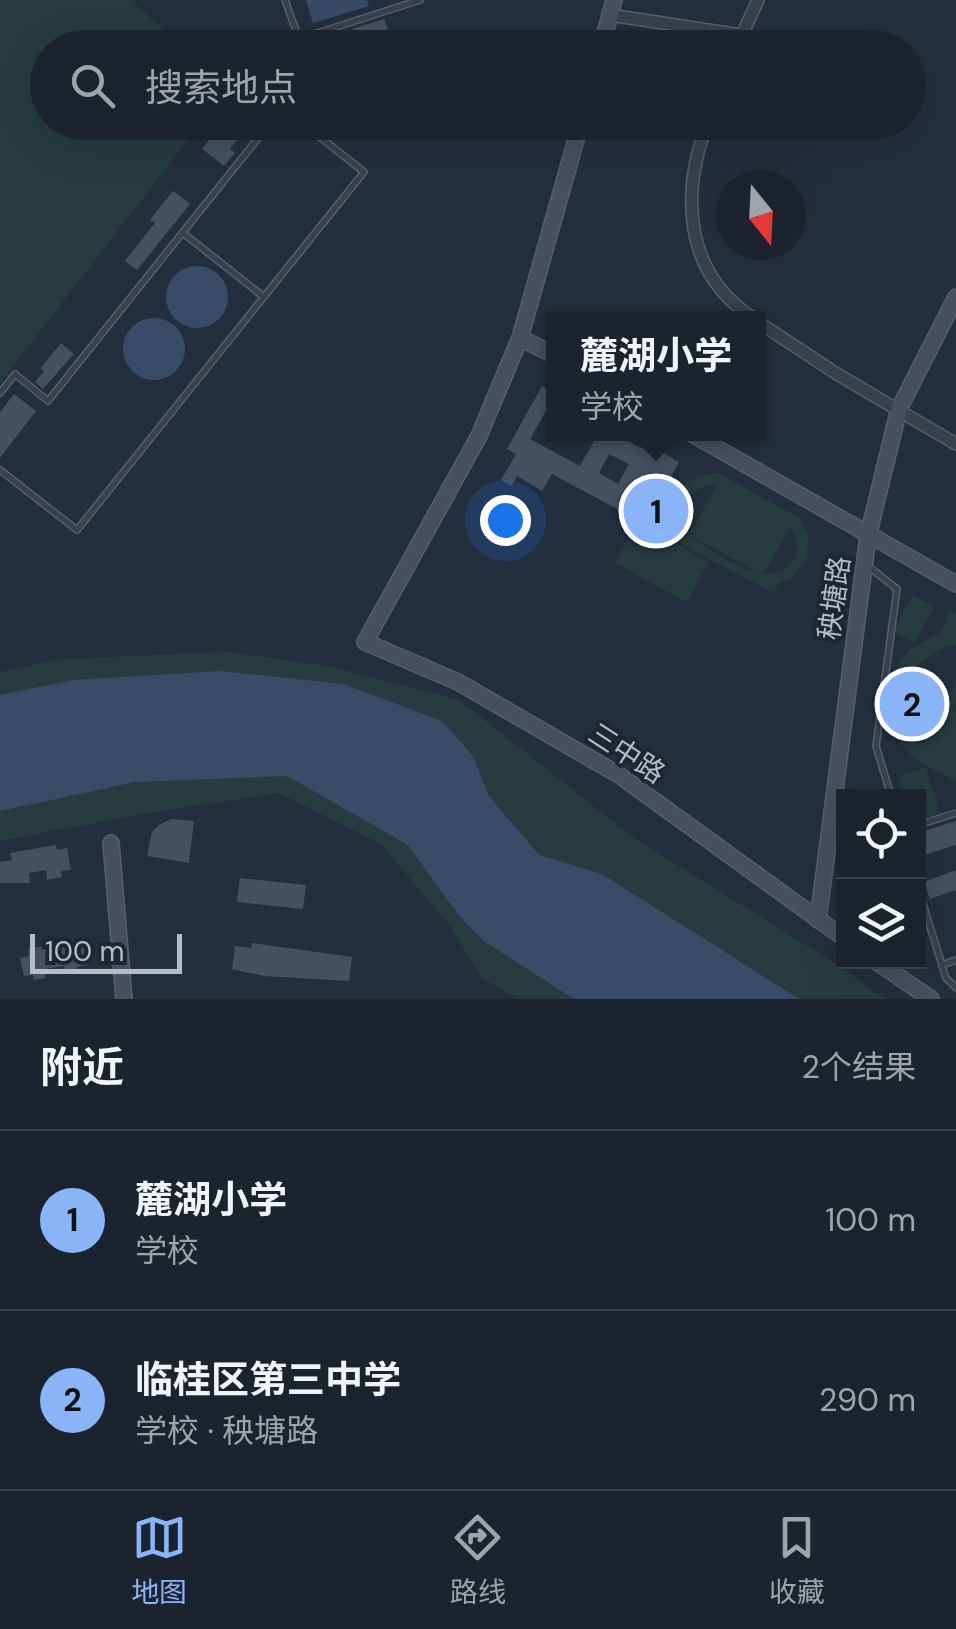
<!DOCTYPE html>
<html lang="zh">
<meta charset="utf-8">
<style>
body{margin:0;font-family:"DM Sans","Noto Sans SC",sans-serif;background:#282f3a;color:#f1f3f6}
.controls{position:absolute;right:30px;bottom:30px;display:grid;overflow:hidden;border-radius:0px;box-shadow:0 10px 40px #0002}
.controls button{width:90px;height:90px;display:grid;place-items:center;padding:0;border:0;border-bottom:2px solid #39404a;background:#1b232e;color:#f1f3f6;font:50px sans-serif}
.compass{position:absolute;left:716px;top:170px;width:90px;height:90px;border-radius:50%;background:#1b232e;box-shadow:0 10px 40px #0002;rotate:162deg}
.scale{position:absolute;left:30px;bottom:25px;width:152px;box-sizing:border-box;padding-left:10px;border:5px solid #b4bcc9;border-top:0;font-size:28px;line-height:35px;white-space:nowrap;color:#b4bcc9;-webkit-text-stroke:8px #1d2633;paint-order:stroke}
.you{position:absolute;left:505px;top:520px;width:35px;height:35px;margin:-25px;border:8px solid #fff;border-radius:50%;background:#1a73e8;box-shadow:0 0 0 15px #1a73e833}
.badge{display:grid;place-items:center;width:65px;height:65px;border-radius:50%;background:#8ab4f8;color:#111;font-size:32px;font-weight:700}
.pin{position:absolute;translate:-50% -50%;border:5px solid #fff;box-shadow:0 2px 10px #0006}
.popup{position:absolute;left:546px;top:311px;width:220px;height:130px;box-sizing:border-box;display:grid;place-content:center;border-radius:0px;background:#1b232e;filter:drop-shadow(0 2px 8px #0005);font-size:32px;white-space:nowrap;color:#a0a4aa}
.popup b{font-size:38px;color:#f1f3f6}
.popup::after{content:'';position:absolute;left:50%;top:100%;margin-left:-20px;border:20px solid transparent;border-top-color:#1b232e}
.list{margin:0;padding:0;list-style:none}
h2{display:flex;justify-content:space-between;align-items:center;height:130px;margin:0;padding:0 40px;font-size:42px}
h2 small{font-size:32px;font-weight:400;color:#a0a4aa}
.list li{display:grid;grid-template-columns:65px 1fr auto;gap:30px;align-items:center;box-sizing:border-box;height:180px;padding:0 40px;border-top:2px solid #39404a}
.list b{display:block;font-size:38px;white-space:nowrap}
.list p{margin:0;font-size:32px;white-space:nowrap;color:#a0a4aa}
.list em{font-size:32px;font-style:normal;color:#a0a4aa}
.icon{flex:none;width:55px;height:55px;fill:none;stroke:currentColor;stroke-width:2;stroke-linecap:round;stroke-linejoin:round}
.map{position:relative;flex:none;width:956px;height:999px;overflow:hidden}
.search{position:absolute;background:#1b232e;box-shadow:0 10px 40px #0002;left:30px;right:30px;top:30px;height:110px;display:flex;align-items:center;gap:25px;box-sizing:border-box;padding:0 35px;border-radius:55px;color:#a0a4aa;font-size:38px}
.sheet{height:490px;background:#1b232e}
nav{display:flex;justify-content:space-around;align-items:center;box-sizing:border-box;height:140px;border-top:2px solid #39404a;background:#1b232e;font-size:28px;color:#a0a4aa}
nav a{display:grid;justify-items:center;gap:5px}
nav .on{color:#8ab4f8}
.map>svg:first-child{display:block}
.green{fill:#263c3f;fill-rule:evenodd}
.water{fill:#394c67}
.building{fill:#455162;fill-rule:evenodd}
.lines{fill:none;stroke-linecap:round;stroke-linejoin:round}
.lane-casing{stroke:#565f6c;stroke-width:8}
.street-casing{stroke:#565f6c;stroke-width:14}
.secondary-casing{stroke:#565f6c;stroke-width:18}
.lane{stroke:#38414e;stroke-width:5}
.street{stroke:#38414e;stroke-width:11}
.secondary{stroke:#465061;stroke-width:15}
.labels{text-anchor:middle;stroke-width:8;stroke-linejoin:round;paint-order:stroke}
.street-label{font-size:28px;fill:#b4bcc9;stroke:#1d2633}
</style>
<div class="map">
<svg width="956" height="999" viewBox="0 0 956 999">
<rect width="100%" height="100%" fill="#242f3e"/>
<!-- green -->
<g class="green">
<path d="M0,0H136L134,3L183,47L48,48V122L201,123L0,383Z"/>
<path d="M718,473L800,518L808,535L807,559L792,578L779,583L774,593L664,535L670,523L676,525C665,493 688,475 718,473ZM711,485L717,486L689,534C676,511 686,491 711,485ZM790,527C796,536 800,546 795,557C779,598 712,553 691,536L763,575Z"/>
<path d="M638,522L709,562L687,602L615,563Z"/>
<path d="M913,596L934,607L914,643L893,631Z"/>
<path d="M950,612L956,615V645C909,653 884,709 923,744L956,683V781C940,773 922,765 909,753C882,727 882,680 907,653C916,643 929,641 939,633C944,629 947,617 950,612Z"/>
<path d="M229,652L333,667L459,700L634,838L836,964L885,999H518L482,978L450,926L381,844L279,793L149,813L0,841V672L60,659Z"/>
<path d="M925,767L940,812L919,819L918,796H906L899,776Z"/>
</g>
<!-- water -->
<g class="water">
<path d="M306,0H367L369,6L313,23Z"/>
<circle cx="197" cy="297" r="31"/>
<circle cx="154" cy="349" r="31"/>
<path d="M221,671L343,684L442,721L473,756L489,796L539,855L602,874L799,999H574L485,942L460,917L408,845L287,776L135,782L0,811V695L73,680Z"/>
</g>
<!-- building -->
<g class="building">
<path d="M384,19L394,48H358L352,29Z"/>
<path d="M223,122H251L230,149L235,153L224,166L202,149Z"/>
<path d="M173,191L190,204L137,270L125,261L155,223L150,220Z"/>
<path d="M61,343L74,354L43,389L35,382L44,371L41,368Z"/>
<path d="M542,386L554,392V415L546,411L530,439L580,466L598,434H615L641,448L644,442L679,462L645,524L552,474L542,491L517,476L511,486L501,480L516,454L507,449ZM609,454L629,464L618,484L599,473Z"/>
<path d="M14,394L36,411L0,458V412Z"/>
<path d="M172,819L194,821L189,863L147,856L152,832L160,824Z"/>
<path d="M956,821V845L918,857V833Z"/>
<path d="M56,845L57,850L67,848L71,870L61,871L62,877L47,880L46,870L29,873L30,883H0V862L12,860L10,853Z"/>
<path d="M956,870V890L930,899L924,882Z"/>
<path d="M240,878L306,885L303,909L237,902Z"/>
<path d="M74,941L75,947L85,945L88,965L77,967L78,972L66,974L64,966L45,969L46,978L34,980L33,975L24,976L20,958L29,956L28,949Z"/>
<path d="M252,943L352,957L349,981L264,976L232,969L235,946L251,948Z"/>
</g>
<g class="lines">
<defs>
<g id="lane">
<path d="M285,0L299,39L420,0"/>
<path d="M290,48L299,39"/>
<path d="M183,233L264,297"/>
<path d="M0,393L15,374L48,401L271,122"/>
<path d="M0,470L77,530L364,172L301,122"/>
<path d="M869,567L897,589L876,746L891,796"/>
<path d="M918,825L956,813"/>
<path d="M918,888L942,965L956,960"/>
<path d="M942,966L946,978L956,988"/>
</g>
<g id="street">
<path d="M610,15L741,35"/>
<path d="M736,48L758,0"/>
<path d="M708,122C680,194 684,273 753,318"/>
<path d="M758,322L837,374L956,444"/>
</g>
<g id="secondary">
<path d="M601,48L614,0"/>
<path d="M581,122L520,338L479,436L365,642L458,682L619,775L844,938"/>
<path d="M520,338L554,355"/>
<path d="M692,434L956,584"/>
<path d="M111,843L124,999"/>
<path d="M818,920L868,536L899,409L956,297"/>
<path d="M877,962L931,999"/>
</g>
</defs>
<!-- lane casing -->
<use href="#lane" class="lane-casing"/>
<!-- street casing -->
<use href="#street" class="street-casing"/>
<!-- secondary casing -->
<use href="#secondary" class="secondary-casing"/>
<!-- lane -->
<use href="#lane" class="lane"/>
<!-- street -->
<use href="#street" class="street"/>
<!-- secondary -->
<use href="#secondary" class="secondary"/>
</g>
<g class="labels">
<!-- street labels -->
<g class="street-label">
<text transform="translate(834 598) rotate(-82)" y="10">秧塘路</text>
<text transform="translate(627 753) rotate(33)" y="10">三中路</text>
</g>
</g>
</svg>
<div class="controls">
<button><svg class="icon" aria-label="locate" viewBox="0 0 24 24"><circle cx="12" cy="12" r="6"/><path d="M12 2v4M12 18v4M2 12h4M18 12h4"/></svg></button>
<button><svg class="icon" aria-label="layers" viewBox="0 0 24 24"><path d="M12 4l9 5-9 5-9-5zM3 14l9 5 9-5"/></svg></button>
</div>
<svg class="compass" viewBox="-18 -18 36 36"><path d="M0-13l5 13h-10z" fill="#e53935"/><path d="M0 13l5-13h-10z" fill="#a0a4aa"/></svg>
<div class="scale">100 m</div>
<div class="you"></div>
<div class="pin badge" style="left:656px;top:511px">1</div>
<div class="popup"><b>麓湖小学</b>学校</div>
<div class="pin badge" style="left:912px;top:704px">2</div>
<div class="search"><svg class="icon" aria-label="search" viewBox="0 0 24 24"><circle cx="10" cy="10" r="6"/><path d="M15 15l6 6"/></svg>搜索地点</div>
</div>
<section class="sheet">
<h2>附近<small>2个结果</small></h2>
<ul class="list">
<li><span class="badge">1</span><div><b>麓湖小学</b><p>学校</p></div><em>100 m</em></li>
<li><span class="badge">2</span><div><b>临桂区第三中学</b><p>学校 · 秧塘路</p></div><em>290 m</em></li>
</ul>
</section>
<nav>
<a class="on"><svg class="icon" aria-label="map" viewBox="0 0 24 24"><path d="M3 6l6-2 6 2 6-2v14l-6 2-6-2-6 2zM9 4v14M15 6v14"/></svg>地图</a>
<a><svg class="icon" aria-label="directions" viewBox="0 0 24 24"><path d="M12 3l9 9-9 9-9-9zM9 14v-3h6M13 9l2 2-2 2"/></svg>路线</a>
<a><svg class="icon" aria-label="saved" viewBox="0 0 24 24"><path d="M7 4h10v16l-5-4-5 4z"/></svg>收藏</a>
</nav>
